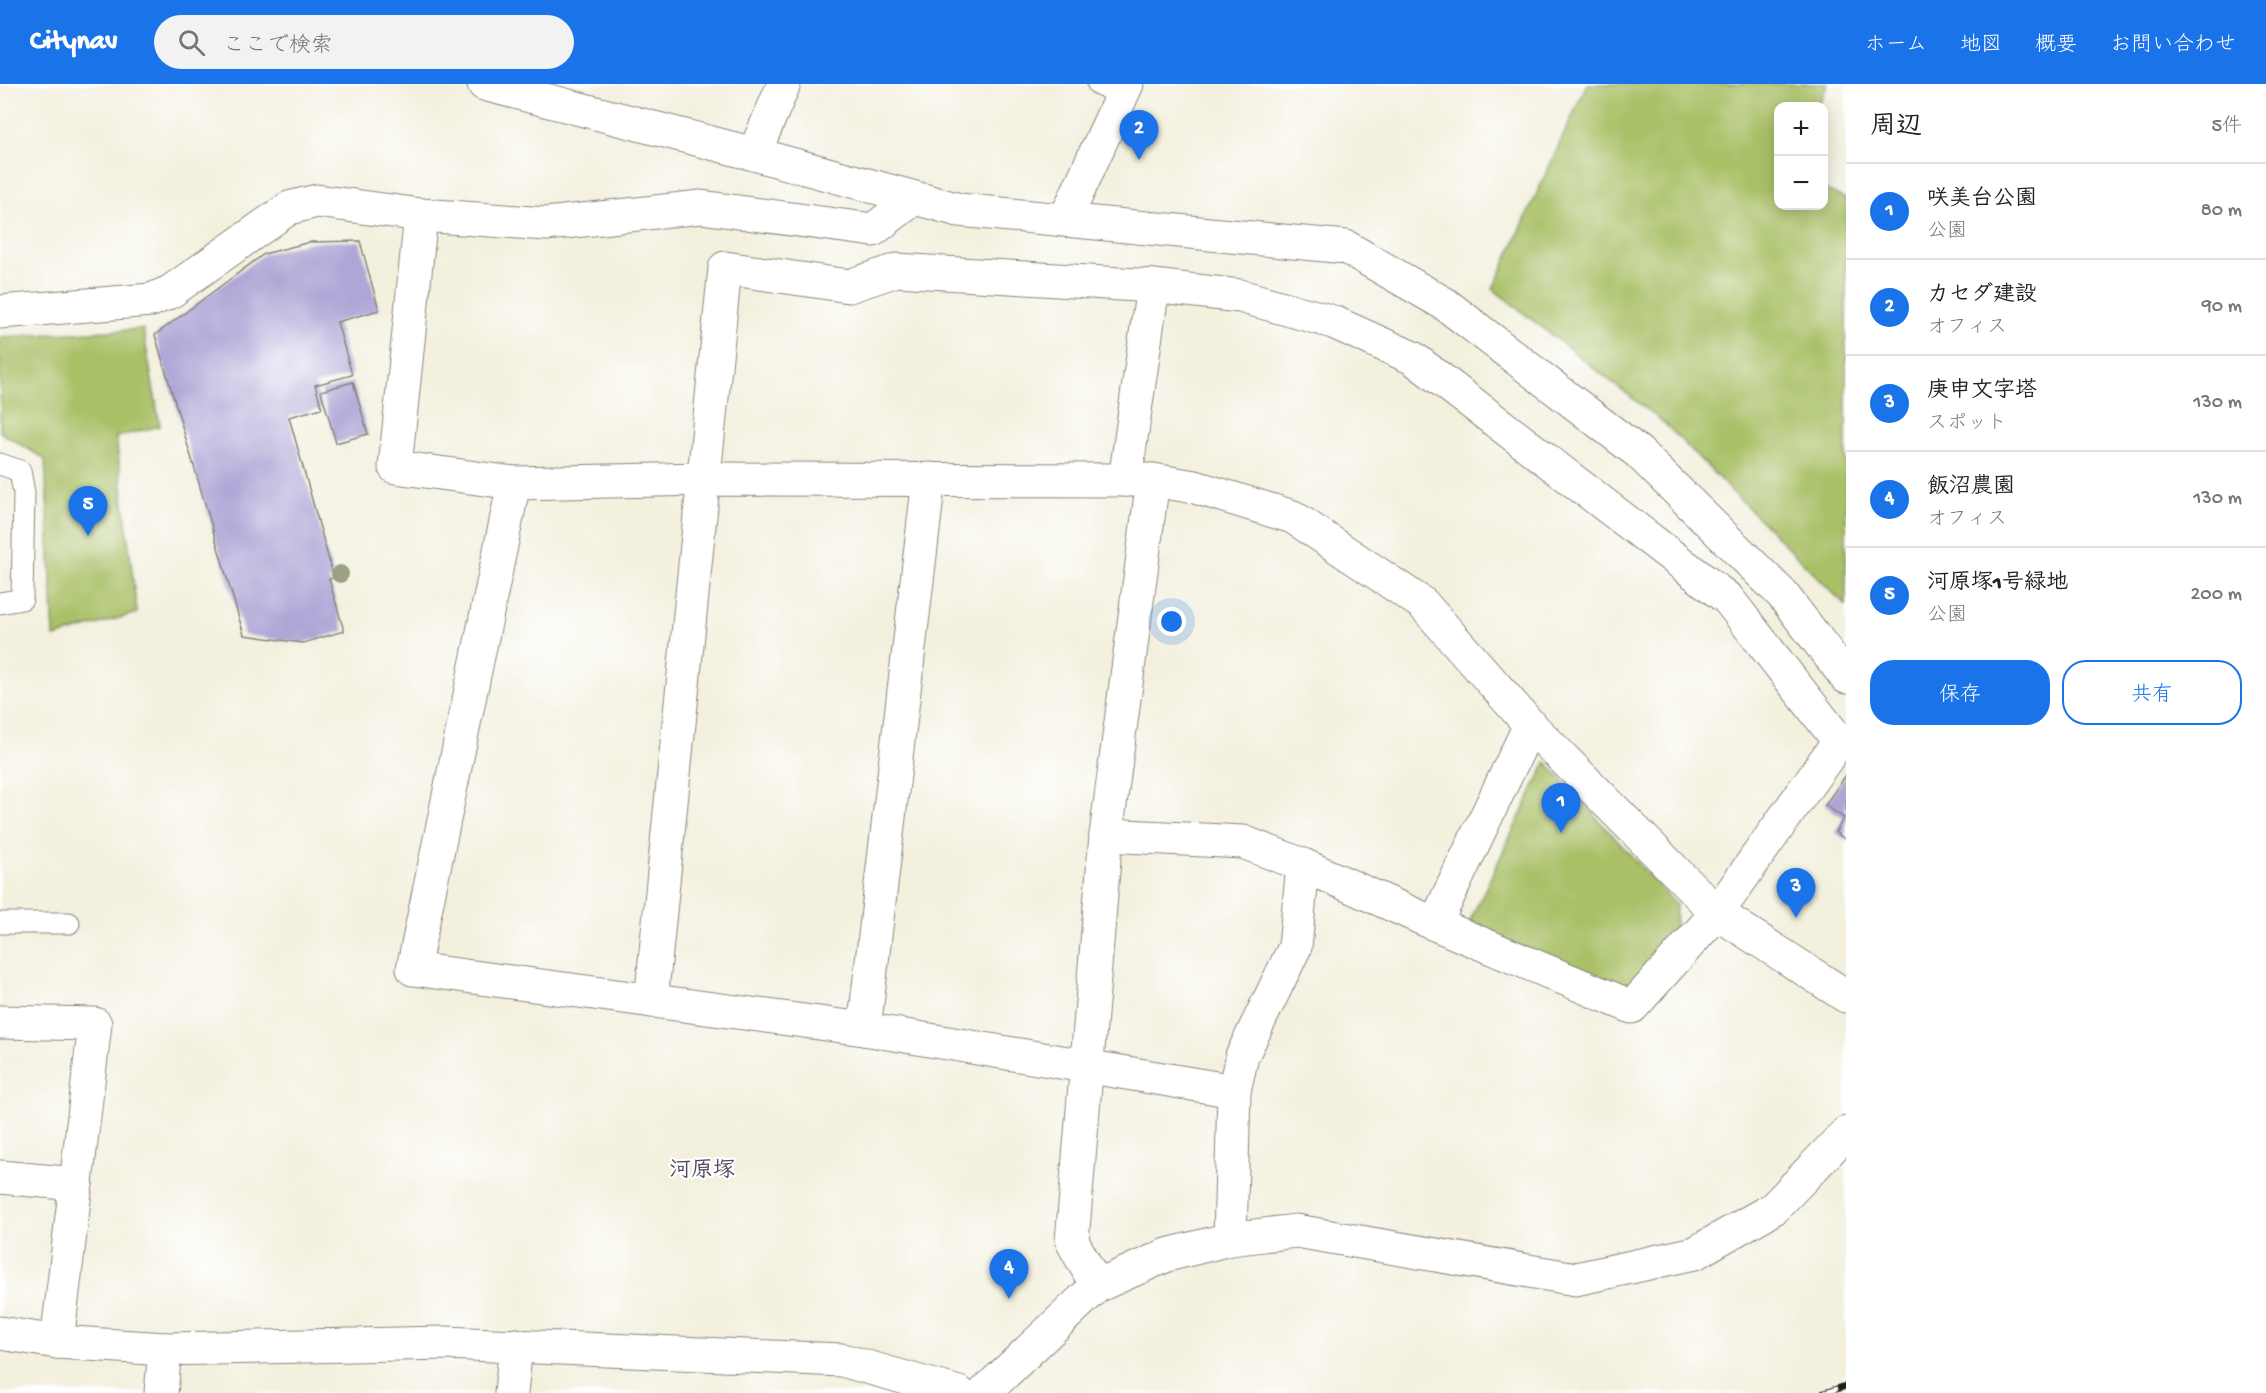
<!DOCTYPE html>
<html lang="ja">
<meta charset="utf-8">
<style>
body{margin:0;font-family:"Gochi Hand","Klee One",sans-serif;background:#f2f2f2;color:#202124}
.controls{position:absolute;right:18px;top:18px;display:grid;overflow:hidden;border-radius:12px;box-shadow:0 3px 15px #0003}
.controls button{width:54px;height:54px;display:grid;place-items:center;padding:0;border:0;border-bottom:2px solid #e0e0e0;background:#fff;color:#202124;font:30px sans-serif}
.you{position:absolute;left:1172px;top:538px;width:21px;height:21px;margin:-15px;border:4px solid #fff;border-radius:50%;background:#1a73e8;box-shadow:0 0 0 9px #1a73e833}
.badge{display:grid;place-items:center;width:39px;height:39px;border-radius:50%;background:#1a73e8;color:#fff;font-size:20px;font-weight:700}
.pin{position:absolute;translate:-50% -50px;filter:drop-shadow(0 2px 3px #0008)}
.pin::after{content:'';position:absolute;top:32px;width:21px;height:18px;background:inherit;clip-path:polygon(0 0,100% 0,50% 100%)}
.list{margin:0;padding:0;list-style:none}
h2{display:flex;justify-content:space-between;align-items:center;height:78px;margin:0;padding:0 24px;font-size:26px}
h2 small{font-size:20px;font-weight:400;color:#757577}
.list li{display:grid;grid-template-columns:39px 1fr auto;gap:18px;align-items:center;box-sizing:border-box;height:96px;padding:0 24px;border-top:2px solid #e0e0e0}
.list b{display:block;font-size:22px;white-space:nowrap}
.list p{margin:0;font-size:20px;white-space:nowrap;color:#757577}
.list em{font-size:20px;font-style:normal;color:#757577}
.actions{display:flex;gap:12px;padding:18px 24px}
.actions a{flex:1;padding:14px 0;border:2px solid #1a73e8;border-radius:24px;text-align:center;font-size:21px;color:#1a73e8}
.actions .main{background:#1a73e8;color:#fff}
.icon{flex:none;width:33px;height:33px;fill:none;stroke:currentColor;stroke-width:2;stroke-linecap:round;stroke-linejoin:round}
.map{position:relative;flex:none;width:1846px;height:1309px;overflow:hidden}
header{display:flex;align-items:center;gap:36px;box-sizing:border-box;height:84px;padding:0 30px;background:#1a73e8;color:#fff}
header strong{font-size:28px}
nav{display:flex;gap:33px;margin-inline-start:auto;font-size:21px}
.search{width:420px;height:54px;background:#f2f2f2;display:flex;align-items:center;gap:15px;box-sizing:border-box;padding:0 21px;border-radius:33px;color:#757577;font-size:22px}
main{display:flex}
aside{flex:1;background:#fff}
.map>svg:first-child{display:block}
.green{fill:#a9c066;stroke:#626e41;stroke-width:1.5}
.building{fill:#aea6d6}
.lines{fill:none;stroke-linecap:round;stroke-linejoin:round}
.lane-casing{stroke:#88867d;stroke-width:23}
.street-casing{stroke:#88867d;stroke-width:35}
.lane{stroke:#fff;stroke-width:21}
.street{stroke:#fff;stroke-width:33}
.rail-casing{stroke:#1c1c1c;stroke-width:7}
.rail{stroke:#fff;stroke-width:4.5;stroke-dasharray:14;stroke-linecap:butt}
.tree{fill:#9ca084}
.labels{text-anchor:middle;stroke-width:4.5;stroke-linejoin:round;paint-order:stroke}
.neighbourhood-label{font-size:22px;font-weight:bold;fill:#4f4c5d;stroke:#fff}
</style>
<header>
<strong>Citynav</strong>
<div class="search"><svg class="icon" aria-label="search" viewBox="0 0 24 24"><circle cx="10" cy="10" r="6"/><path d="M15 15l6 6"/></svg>ここで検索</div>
<nav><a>ホーム</a><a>地図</a><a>概要</a><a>お問い合わせ</a></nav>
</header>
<main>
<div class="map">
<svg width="1846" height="1309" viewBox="0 0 1846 1309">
<rect width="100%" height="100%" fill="#fff"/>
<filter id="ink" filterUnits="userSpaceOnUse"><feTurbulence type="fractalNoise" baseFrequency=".0167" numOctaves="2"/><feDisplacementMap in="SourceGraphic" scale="12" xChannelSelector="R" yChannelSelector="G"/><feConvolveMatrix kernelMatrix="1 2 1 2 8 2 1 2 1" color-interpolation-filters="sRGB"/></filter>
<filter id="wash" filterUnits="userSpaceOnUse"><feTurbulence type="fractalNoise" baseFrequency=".008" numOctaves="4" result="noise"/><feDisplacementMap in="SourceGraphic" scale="24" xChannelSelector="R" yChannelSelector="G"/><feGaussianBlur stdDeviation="1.35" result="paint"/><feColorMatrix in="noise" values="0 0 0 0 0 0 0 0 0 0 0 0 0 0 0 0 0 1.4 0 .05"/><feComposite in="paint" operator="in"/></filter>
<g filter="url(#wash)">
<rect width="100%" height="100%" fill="#f3f0de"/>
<!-- green -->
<g class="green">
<path d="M1587,0H1828L1818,22H1778V122H1824V105L1846,115V522L1664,339L1493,205Z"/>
<path d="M143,245L160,342L116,353L137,529L54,553L45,375L0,348V253Z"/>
<path d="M1546,678L1676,821L1675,843L1629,907L1465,847Z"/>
</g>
<g id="blocks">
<!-- building -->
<g class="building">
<path d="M360,157L379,226L337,238L352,291L315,301L322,324L289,333L334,494L329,495L344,547L303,559L244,551L155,251L264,170L310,158Z"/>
<path d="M353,298L368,350L336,359L321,307Z"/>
<path d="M1846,691V756L1835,748L1844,734L1825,721Z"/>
</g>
</g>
</g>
<g filter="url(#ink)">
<use href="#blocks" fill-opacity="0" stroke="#88867d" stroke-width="1.5"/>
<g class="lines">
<defs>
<g id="lane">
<path d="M1098,0L1122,11"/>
<path d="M0,380L20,387L24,409L22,515L0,519"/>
<path d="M0,839H69"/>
</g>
<g id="street">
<path d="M484,0L754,70L959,126L1346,163L1445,220L1638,368L1782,510L1846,593"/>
<path d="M754,70L784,0"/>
<path d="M421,131L395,383L514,399L705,395L1153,396L1195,403L1293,433L1423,520L1530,641L1717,829L1846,912"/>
<path d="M1065,136L1127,0"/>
<path d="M0,228L151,216L170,208L289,124L317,117L421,131L546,140L701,123L873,146L913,115"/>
<path d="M1125,396L1153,202"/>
<path d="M514,399L413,885L864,945L1234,1007"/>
<path d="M1435,840L1530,641"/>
<path d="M651,917L725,184L849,202L897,186L1153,202L1240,212L1333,238L1413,274L1728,515L1839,657L1717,829L1632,923L1435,840L1303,781L1243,758L1106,751L1153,396"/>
<path d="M0,938L95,940L57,1258"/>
<path d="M864,945L929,395"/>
<path d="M0,1093L76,1100"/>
<path d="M1230,1155L1234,1007L1242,972L1295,863L1303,781"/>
<path d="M1097,1202L1072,1157L1106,751"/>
<path d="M0,1249L57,1258L165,1265L445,1259L842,1276L959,1309"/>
<path d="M161,1309L165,1265"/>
<path d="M511,1309L516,1261"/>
<path d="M984,1309L1097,1202L1167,1171L1230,1155L1296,1147L1576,1195L1695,1169L1774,1124L1846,1049"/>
</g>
</defs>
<!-- lane casing -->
<use href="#lane" class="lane-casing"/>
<!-- street casing -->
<use href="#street" class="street-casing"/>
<!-- lane -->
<use href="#lane" class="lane"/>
<!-- street -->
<use href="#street" class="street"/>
<defs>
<path id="rail" d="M1824,1309L1846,1302"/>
</defs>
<!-- rail casing -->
<use href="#rail" class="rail-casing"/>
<!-- rail -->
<use href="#rail" class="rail"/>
</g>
<!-- trees -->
<circle class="tree" cx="340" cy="490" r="9"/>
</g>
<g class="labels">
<!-- neighbourhood labels -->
<g class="neighbourhood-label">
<text x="702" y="1092">河原塚</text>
</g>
</g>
</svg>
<div class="controls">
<button>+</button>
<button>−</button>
</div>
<div class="you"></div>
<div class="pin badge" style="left:1561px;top:749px">1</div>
<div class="pin badge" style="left:1139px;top:76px">2</div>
<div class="pin badge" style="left:1796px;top:834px">3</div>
<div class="pin badge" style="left:1009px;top:1215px">4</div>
<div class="pin badge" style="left:88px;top:452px">5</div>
</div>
<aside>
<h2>周辺<small>5件</small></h2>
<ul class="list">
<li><span class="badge">1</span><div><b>咲美台公園</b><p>公園</p></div><em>80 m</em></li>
<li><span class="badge">2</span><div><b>カセダ建設</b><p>オフィス</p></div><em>90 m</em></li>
<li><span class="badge">3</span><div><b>庚申文字塔</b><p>スポット</p></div><em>130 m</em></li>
<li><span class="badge">4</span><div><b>飯沼農園</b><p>オフィス</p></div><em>130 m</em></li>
<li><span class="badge">5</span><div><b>河原塚1号緑地</b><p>公園</p></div><em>200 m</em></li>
</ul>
<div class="actions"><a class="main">保存</a><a>共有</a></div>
</aside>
</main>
